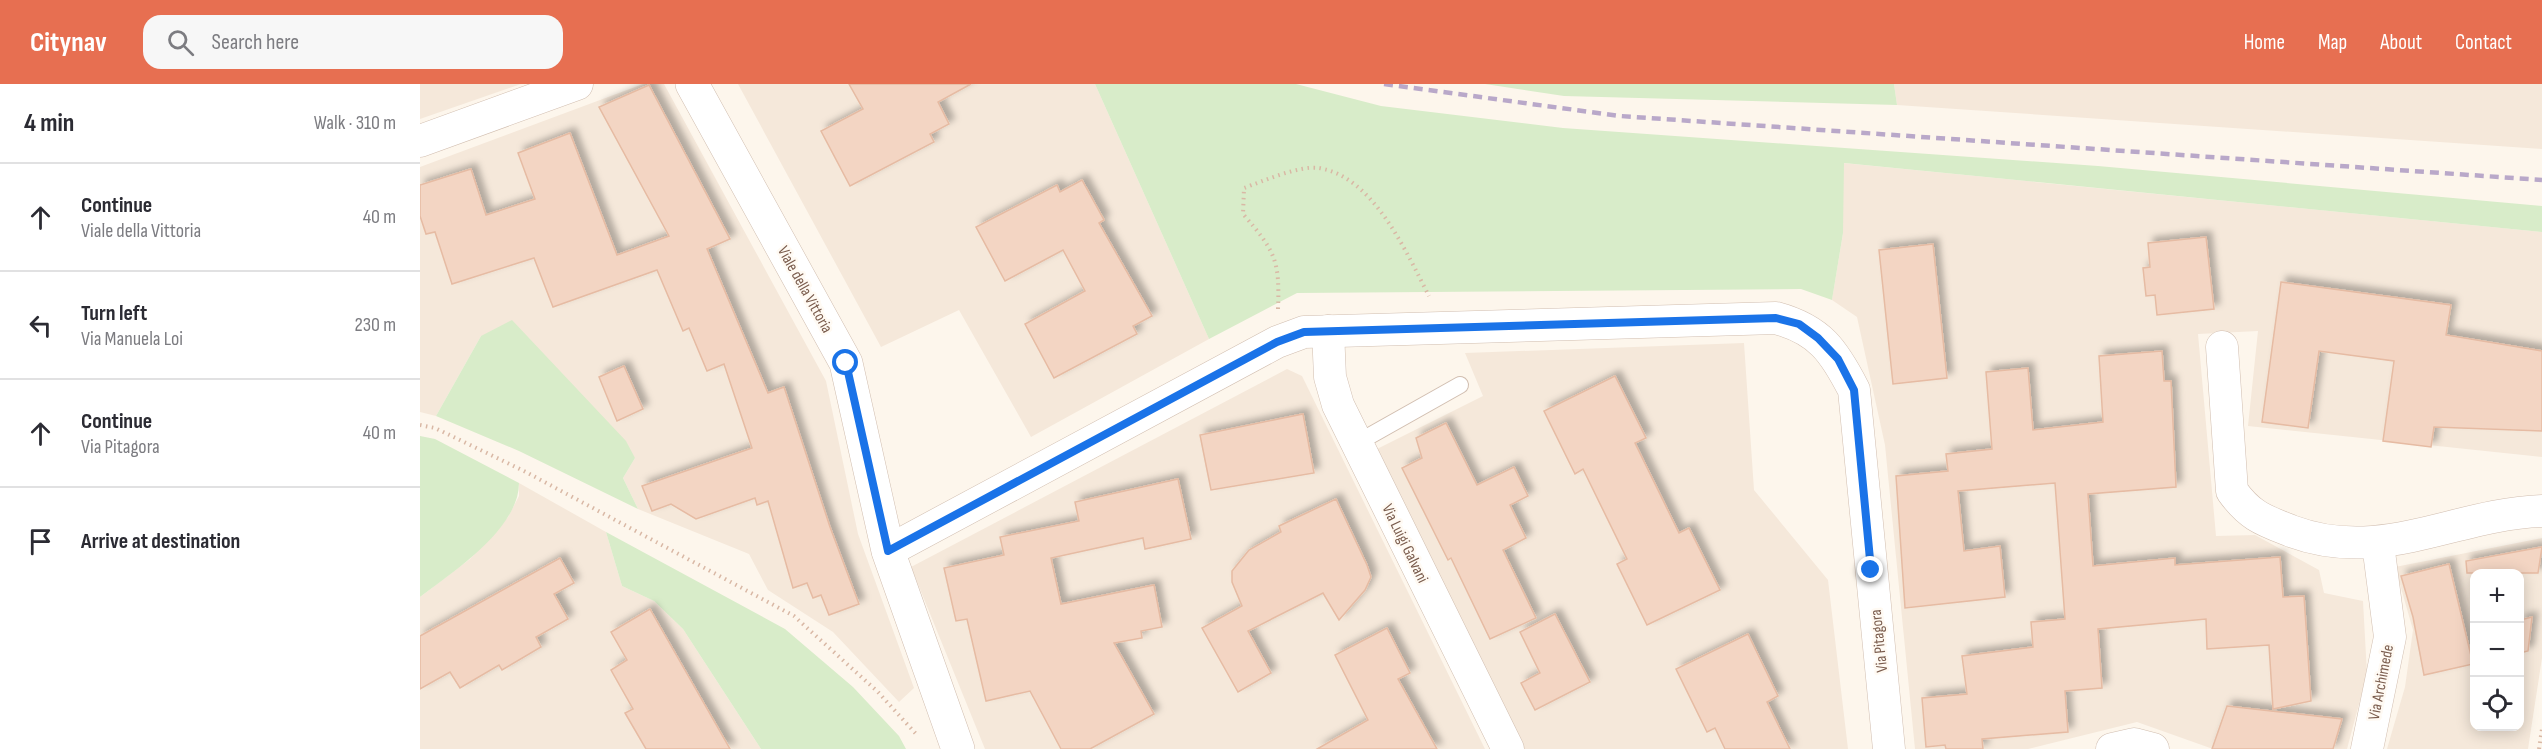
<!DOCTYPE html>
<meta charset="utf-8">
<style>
body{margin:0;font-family:"Sofia Sans Condensed",sans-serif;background:#f7f7f7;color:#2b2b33}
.controls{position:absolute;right:18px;bottom:18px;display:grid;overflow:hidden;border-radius:12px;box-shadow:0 3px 15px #0003}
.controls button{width:54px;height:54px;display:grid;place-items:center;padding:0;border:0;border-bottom:2px solid #e1e1e2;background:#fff;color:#2b2b33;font:30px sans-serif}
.stop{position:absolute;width:18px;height:18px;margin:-14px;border:4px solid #1a73e8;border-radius:50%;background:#fff}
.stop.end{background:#1a73e8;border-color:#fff;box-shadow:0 2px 6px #0008}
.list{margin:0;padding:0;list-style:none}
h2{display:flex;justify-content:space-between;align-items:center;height:78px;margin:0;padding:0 24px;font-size:26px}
h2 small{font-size:20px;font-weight:400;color:#7c7c81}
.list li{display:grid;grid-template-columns:39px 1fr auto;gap:18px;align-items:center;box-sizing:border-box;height:108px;padding:0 24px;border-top:2px solid #e1e1e2}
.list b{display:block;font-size:22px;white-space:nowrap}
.list p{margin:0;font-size:20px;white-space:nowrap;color:#7c7c81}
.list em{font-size:20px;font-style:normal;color:#7c7c81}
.icon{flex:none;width:33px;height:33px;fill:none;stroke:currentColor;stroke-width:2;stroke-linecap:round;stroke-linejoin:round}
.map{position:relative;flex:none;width:2122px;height:665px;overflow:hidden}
header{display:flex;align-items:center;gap:36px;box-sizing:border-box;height:84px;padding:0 30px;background:#e76f51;color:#fff}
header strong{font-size:28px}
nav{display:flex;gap:33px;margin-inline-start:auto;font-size:21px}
.search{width:420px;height:54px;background:#f7f7f7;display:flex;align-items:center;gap:15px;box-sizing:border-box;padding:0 21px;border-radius:18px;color:#7c7c81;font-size:22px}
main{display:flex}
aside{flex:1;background:#fff}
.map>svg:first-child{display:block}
.residential{fill:#f5e8da;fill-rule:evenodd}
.green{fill:#d8ecc9}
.building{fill:#f3d5c3;stroke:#e6bba3;stroke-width:1.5;filter:url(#shadow)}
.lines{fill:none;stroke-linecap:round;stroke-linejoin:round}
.service-casing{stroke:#d1beb0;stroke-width:18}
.minor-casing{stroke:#d1beb0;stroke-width:33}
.tertiary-casing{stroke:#d1beb0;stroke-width:34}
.path{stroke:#d9b8a5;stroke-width:4;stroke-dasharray:1.5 4.5;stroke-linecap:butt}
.service{stroke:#fff;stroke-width:16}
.minor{stroke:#fff;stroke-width:32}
.tertiary{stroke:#fff;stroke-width:33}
.rail{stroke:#b9a8c9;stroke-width:4.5;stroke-dasharray:9 6;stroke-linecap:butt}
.route{stroke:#1a73e8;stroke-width:8}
.labels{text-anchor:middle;stroke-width:5;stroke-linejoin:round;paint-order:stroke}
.street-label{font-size:16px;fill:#7a5c4d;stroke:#fffaf3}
</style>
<header>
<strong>Citynav</strong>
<div class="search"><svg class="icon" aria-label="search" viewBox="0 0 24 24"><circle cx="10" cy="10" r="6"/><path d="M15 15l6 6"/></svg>Search here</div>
<nav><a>Home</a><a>Map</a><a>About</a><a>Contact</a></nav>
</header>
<main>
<aside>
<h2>4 min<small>Walk · 310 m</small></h2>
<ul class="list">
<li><svg class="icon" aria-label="ahead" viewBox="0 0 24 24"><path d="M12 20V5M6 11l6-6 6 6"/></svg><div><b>Continue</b><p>Viale della Vittoria</p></div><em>40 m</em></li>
<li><svg class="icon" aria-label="left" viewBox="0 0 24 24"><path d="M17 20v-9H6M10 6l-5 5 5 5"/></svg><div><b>Turn left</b><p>Via Manuela Loi</p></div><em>230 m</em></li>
<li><svg class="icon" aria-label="ahead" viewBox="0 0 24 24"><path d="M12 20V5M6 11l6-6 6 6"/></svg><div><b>Continue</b><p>Via Pitagora</p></div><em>40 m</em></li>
<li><svg class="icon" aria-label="arrive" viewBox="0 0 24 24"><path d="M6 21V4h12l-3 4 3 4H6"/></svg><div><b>Arrive at destination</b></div></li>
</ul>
</aside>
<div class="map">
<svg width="2122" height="665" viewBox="0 0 2122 665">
<defs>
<filter id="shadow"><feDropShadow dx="5.5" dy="-5.5" stdDeviation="3" flood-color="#0004"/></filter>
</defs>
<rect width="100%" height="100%" fill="#fdf6ec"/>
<!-- residential -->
<g class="residential">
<path d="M0,0H101L0,35Z"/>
<path d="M223,0H244L406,297L438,450L494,604L479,618L413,548L348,506L329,470L218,425L203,394L215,374L61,252L16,332L0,328V83Z"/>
<path d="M318,0H675L789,255L611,353L539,226L461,263Z"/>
<path d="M1474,0H2122V65L1477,21Z"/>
<path d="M1423,79L2122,148V373L1828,342L1838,247L1778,250L1796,452L1835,451L1899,486L1904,509L1943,517L1947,590L1927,665H1793L1717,638L1608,665H1495L1465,361L1437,233L1412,216L1423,149Z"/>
<path d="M1324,259L1334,406L1408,496L1428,665H1104L955,366L1063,312L1045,269Z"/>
<path d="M867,285L882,292L1065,665H565L491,483Z"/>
<path d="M99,399L186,448L202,502L234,517L263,545L341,665H0V513L50,475L88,433L99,412Z"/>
<path d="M2122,454V574L2108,665H1967L1985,603L1993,546L1975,483ZM2054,490H2100V642H2054Z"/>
</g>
<!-- green -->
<g class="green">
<path d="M675,0H876L961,22L1143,44L1678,82L2122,122V148L1424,79L1423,149L1412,216L1381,205L877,209L789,255Z"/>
<path d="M1065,0H1474L1477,21L1144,12Z"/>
<path d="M92,236L206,357L215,374L203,394L218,425L99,367L16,332L61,252Z"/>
<path d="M0,352L15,355L99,399C99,445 33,488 0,513Z"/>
<path d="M186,448L365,545L433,603L479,652L486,665H341L263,545L234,517L202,502Z"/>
</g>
<!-- building -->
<g class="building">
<path d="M429,0H551L518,18L529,40L510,50L514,58L430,102L401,47L443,25Z"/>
<path d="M229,1L310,155L287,165L348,309L364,303L410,443L439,520L409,531L401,511L393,514L387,499L373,504L348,417L337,421L335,414L276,435L251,420L232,427L222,402L332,364L304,280L287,287L269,244L263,247L237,186L133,223L114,174L32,200L15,148L6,150L0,132V101L51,85L66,131L115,115L98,69L150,49L197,171L249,152L179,23Z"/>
<path d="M662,96L684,136L679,139L732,232L713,242L717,250L634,294L605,240L665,207L643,166L585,197L556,143L637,101L640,108Z"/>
<path d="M1786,153L1794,225L1737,231L1735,211L1726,212L1723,184L1730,183L1728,159Z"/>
<path d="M1513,160L1527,294L1473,300L1459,166Z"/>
<path d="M1861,198L2031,221L2026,251L2122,267V347L2014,343L2011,363L1963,357L1974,277L1899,267L1888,344L1842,338Z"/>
<path d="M1742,267L1744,297H1751L1756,403L1668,410L1673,482L1755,474V481L1860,473L1863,513L1884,512L1891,617L1853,625L1849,561L1787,565L1786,535L1678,545L1682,604L1645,607L1648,648L1562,655L1563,665H1526L1525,661L1506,663L1502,614L1547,610L1542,572L1613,563L1611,538L1645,535L1635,399L1538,407L1544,467L1580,462L1585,513L1485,524L1476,392L1528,387L1526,370L1572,365L1566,288L1608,284L1613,346L1683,338L1679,272Z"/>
<path d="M204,282L223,325L197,337L179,293Z"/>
<path d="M1195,292L1226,354L1215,359L1259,449L1269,444L1300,506L1227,541L1197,480L1207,475L1163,385L1155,390L1124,327Z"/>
<path d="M883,330L894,389L791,406L780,351Z"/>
<path d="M1026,339L1057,401L1094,383L1108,412L1090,421L1106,454L1083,466L1116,534L1070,555L1031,474L1028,476L982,384L1002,374L996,354Z"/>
<path d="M758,395L771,455L725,465L723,454L631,474L641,520L734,501L742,543L721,547L722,554L694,559L734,630L670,665H641L610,607L566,617L547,535L536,537L524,484L584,471L580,453L659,437L655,418Z"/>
<path d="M916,415L947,481L951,493L945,506L919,536L903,509L828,547L851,589L818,608L782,544L822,522L812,498V487L829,466L861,448L859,442Z"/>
<path d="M2122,463L2118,489H2047L2046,477Z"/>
<path d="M140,474L154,499L134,510L148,535L116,553L121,563L82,586L79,581L40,604L30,588L0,605V552Z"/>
<path d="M2029,480L2053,580L2004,591L1993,533L1981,492Z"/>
<path d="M230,525L310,665H226L205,629L213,625L191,586L207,576L191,548Z"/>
<path d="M1135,530L1170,598L1115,626L1101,599L1120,589L1100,548Z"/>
<path d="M2112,533L2108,567L2100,569V536Z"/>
<path d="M967,544L990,589L978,595L1017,665H897L948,636L915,571Z"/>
<path d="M1328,550L1358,612L1347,618L1370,665H1305L1295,644L1287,648L1256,585Z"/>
<path d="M1807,622L1922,635L1913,665H1792Z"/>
</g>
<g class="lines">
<defs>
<path id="service" d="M937,359L1040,301"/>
<g id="minor">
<path d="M0,57L157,0"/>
<path d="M908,247L910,293L918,321L1088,665"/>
<path d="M1802,263L1812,407C1830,432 1843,436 1871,447C1962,481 2033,430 2122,427"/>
<path d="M468,467L857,258L884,248L1356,234C1400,246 1414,267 1434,306L1469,665"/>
<path d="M1692,665L1714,660L1733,665"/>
<path d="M1947,665L1970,553L1958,460"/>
</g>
<path id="tertiary" d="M272,0L426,279L468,467L538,665"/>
</defs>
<!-- service casing -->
<use href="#service" class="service-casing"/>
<!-- minor casing -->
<use href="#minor" class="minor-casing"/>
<!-- tertiary casing -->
<use href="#tertiary" class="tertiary-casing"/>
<!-- path -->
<g class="path">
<path d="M858,225C860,176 855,167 823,130L824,104C843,97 880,81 899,84C954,93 986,168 1009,212"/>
<path d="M0,341L15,344L104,387L374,532L458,608L497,651"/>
<path d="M2119,665L2122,645"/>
</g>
<!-- service -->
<use href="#service" class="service"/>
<!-- minor -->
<use href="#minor" class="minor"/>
<!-- tertiary -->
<use href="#tertiary" class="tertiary"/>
<!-- rail -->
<path class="rail" d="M964,0L1200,32L2122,96"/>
</g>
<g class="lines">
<!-- route -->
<path class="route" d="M426,279L468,467L857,258L884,248L1356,234L1379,240L1398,254L1418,275L1434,306L1451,486"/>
</g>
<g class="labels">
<!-- street labels -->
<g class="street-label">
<text transform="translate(386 205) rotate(61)" y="6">Viale della Vittoria</text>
<text transform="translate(986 459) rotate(64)" y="6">Via Luigi Galvani</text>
<text transform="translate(1458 557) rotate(-96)" y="6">Via Pitagora</text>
<text transform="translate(1960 598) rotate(-79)" y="6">Via Archimede</text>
</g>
</g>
</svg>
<div class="controls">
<button>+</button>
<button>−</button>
<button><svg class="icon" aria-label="locate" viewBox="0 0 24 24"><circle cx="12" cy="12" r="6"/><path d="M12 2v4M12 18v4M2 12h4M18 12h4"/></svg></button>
</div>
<div class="stop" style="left:426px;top:279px"></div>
<div class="stop end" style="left:1451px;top:486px"></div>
</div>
</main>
